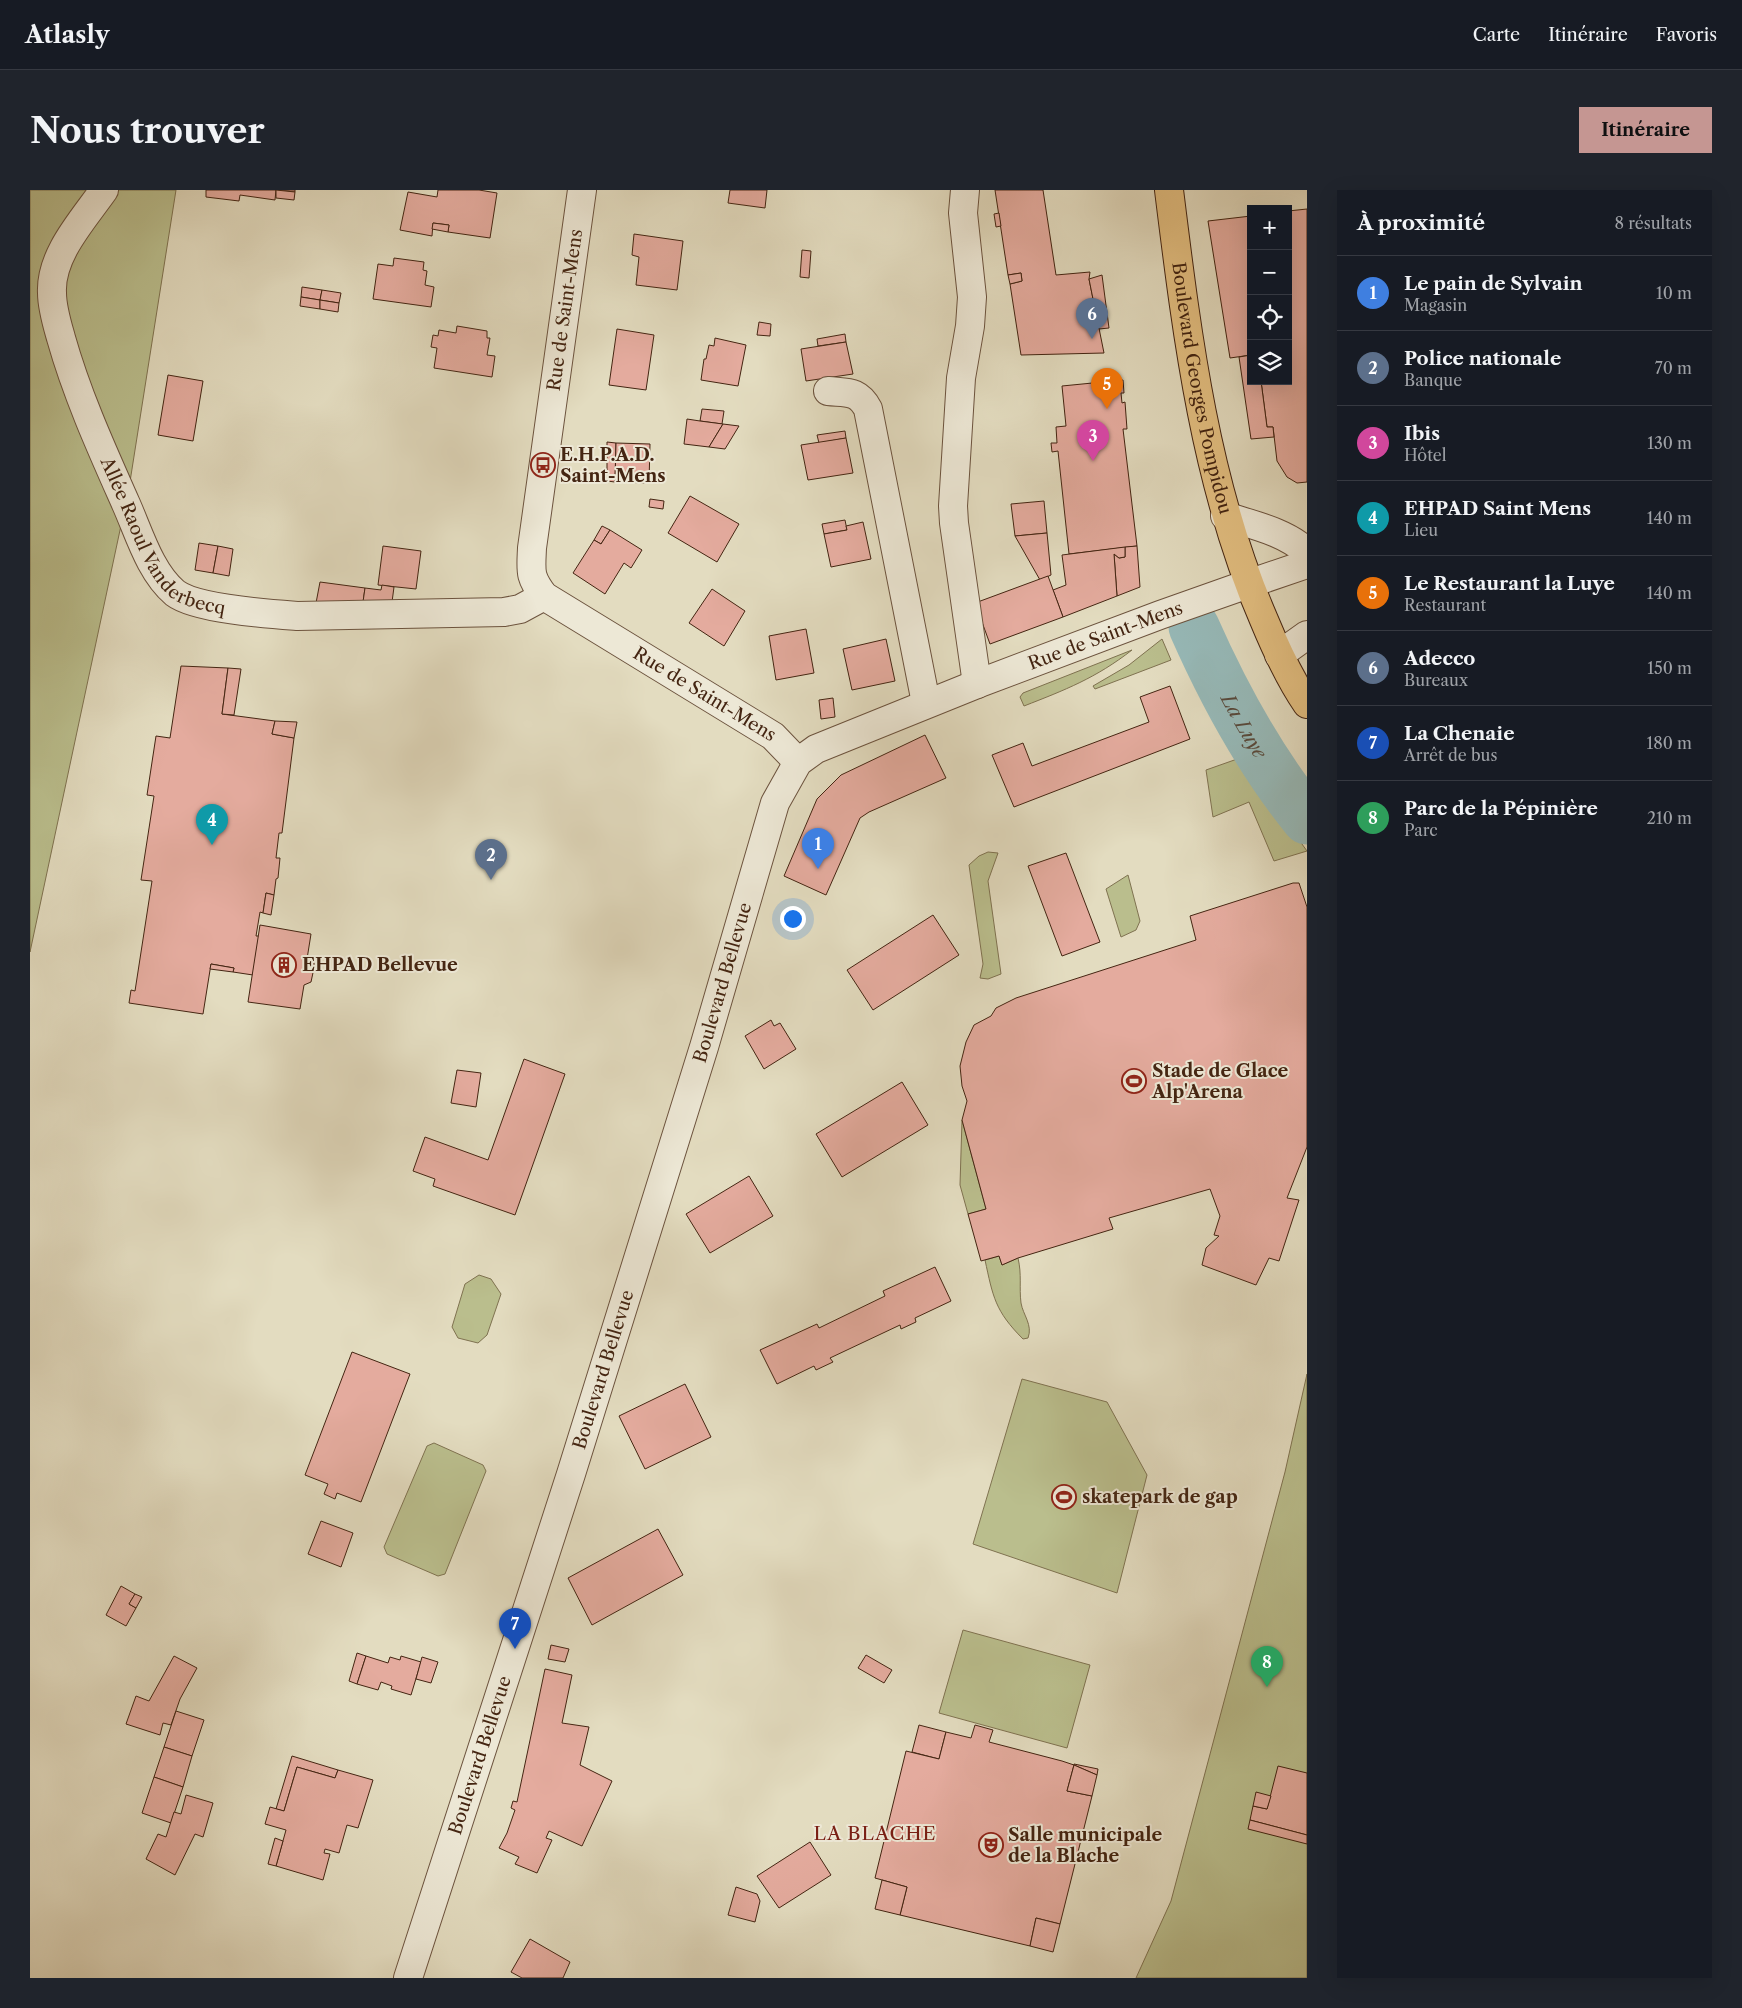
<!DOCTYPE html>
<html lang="fr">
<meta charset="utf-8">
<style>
body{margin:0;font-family:"Libre Caslon Text",serif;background:#20242c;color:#f1f3f6}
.controls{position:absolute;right:15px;top:15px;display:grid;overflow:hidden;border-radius:0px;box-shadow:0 5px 20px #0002}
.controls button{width:45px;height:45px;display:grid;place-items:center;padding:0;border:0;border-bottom:1px solid #363941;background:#171b24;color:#f1f3f6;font:25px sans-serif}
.you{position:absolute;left:762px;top:728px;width:18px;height:18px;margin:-12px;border:4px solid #fff;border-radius:50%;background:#1a73e8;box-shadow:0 0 0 8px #1a73e833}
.badge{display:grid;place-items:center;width:32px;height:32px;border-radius:50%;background:#c59692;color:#fff;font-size:16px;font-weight:700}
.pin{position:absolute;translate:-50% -41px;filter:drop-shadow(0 1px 2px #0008)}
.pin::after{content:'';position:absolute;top:26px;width:18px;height:15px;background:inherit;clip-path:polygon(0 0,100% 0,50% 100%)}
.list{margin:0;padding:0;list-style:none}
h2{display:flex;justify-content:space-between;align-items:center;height:65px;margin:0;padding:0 20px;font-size:21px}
h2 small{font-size:16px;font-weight:400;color:#9ea1a6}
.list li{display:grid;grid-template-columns:32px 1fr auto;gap:15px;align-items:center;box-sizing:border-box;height:75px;padding:0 20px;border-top:1px solid #363941}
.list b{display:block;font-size:19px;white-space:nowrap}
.list p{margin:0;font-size:16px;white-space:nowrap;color:#9ea1a6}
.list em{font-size:16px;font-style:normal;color:#9ea1a6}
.icon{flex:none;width:28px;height:28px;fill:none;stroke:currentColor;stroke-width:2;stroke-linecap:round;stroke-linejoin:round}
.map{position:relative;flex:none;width:1277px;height:1788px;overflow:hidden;border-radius:0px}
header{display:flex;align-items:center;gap:30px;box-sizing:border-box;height:70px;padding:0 25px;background:#171b24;border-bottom:1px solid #363941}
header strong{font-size:24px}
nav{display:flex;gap:28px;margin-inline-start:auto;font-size:18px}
.intro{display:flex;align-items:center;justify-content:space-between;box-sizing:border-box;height:120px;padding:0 30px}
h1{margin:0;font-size:35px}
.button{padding:12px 22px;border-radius:0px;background:#c59692;color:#111;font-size:18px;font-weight:700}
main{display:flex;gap:30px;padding:0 30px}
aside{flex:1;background:#171b24;border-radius:0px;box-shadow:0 5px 20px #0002}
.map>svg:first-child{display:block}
.green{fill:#babe8d;stroke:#7f7250}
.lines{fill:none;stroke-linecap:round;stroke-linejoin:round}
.river{stroke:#97bab9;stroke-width:51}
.building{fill:#e4ab9e;stroke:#442512}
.minor-casing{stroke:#6c533e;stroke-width:30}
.tertiary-casing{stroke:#6c533e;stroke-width:30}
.primary-casing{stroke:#442512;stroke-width:30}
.minor{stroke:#ede8d6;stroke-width:28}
.tertiary{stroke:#ede8d6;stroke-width:28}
.primary{stroke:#e2be80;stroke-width:28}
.labels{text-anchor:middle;stroke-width:4;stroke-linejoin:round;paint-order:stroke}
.street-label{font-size:18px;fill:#442512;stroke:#ede8d6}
.poi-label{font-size:18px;font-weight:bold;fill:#442512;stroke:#ede8d6;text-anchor:start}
.water-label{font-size:19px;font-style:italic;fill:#594a3c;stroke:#ede8d6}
.neighbourhood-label{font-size:19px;letter-spacing:1px;fill:#7a1f14;stroke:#ede8d6}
</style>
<header>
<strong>Atlasly</strong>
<nav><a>Carte</a><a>Itinéraire</a><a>Favoris</a></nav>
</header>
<div class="intro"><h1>Nous trouver</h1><a class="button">Itinéraire</a></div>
<main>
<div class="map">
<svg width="1277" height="1788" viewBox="0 0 1277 1788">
<rect width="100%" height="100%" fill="#e3dcc0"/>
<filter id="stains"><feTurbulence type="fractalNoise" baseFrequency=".004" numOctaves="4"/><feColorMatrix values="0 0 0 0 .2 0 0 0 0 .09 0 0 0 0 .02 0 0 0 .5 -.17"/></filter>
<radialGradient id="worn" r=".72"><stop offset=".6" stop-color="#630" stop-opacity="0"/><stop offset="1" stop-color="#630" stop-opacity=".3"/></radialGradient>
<!-- green -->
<g class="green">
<path d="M0,0H146L99,298L0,762Z"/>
<path d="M1132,449L1141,470L1065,499L1063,496L1099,475Z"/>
<path d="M1102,460C1066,488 1035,500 994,516L990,507L993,503Z"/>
<path d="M1210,568L1277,661L1244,671L1219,612L1183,627L1176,580Z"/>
<path d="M958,662L968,663L958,691L971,784L958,789L950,788L953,774L939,675L949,666Z"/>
<path d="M1098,685L1110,731L1106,740L1091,747L1076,699Z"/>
<path d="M932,930L956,1019L938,1024L930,995Z"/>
<path d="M969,1066L972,1075L988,1068C992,1085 989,1097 991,1113C993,1125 1003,1135 998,1148L993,1149C965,1121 963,1107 955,1070Z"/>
<path d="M449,1085L461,1089L471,1104L457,1145L448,1153L428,1148L422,1137L435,1094Z"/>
<path d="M1277,1184V1788H1106L1141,1711L1255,1282Z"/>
<path d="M992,1189L1077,1212L1117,1285L1087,1403L943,1354Z"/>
<path d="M404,1253L453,1275L456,1281L415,1384L408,1386L357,1364L354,1357L397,1256Z"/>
<path d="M933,1440L1060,1475L1037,1558L909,1523Z"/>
</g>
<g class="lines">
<!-- river -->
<path class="river" id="s1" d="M1164,437C1194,505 1230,571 1277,629"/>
</g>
<!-- building -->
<g class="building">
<path d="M176,0H265V2L246,0L245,10L210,5L209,11L176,7Z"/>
<path d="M246,0L265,2L264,10L246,8Z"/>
<path d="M408,0H449L467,3L460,48L418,42L419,35L403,33L402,46L370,40L378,2L407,7Z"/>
<path d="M700,0H737L735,18L698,13Z"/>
<path d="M965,0H1013L1026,85L1060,82L1059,89L1074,163L991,165L980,94L992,91L991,83L978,85Z"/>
<path d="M1277,19V292L1267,293L1257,287L1247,271L1243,237H1237L1231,191H1258V21Z"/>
<path d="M969,23L971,36L966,37L964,24Z"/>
<path d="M1221,26V165L1200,168L1178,31Z"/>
<path d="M403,33L419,35L418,42L402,39Z"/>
<path d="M604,44L653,51L647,100L606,95L609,67L602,65Z"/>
<path d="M772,60L781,61L779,88L770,87Z"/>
<path d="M364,68L394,72L393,80L397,81L395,95L404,97L401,117L343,109L348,74L363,76Z"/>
<path d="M991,83L992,91L980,94L978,85Z"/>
<path d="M1072,85L1079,138L1069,139L1059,89Z"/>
<path d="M272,97L292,100L290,110L271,107Z"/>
<path d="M292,100L311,103L309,113L290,110Z"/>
<path d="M271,107L290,110V119L270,116Z"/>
<path d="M290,110L309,113L308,122L290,119Z"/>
<path d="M729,132L741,134L740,146L727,145Z"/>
<path d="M427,136L457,141V148H460L457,165L465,166L462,187L404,178L407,158L401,157L403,145L408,146L409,140L426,143Z"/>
<path d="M587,139L624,145L616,200L579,195Z"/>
<path d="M815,144L816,152L788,156L787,149Z"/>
<path d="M685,148L716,155L708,196L671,190L674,169H676L679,155L684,156Z"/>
<path d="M816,152L823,184L776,191L771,159Z"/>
<path d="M1221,165V191H1231L1237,237H1243L1244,247L1221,249L1209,167Z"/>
<path d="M138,185L173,191L163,251L128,245Z"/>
<path d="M1093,190L1094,203H1091L1092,213L1095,212L1097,239H1093L1107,356L1039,364L1028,261L1022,262L1021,253H1027L1026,237L1036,236L1032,196Z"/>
<path d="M672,219L694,221L692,234L670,231Z"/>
<path d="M657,229L670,231L693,234L679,257L654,254Z"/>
<path d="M693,234L709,236L695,259L679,257Z"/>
<path d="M815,241L816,248L789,253L787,245Z"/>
<path d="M816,248L823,283L778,290L771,255Z"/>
<path d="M577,252L586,253L585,292L577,291Z"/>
<path d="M586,253L620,254L619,293L585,292Z"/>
<path d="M660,306L709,334L687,372L638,343Z"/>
<path d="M620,309L634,311L633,319L619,317Z"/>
<path d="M1014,311L1017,343L985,346L981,314Z"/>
<path d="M815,330L817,340L794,344L792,334Z"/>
<path d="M833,332L841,369L801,377L794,344L817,340L816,336Z"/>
<path d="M572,336L580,340L571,354L564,350Z"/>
<path d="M580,340L612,360L601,378L594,373L575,404L543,383L564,350L571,354Z"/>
<path d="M1017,343L1021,385L1010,390L985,346Z"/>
<path d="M169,353L188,356L183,383L165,380Z"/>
<path d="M188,356L203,359L199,386L183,383Z"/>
<path d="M353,356L391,361L386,399L348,395Z"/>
<path d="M1107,356L1110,397L1087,406L1084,364L1089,368L1095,367V357Z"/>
<path d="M1095,357V367L1089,368L1084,364L1087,406L1033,427L1023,400L1036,395L1032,365Z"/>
<path d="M1018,386L1033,427L960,454L945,413Z"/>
<path d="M290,392L335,398L333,412L286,413Z"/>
<path d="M352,395L364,397L362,412H333L335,398L351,400Z"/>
<path d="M682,399L715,421L694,456L659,433Z"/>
<path d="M776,439L784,483L746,490L739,446Z"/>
<path d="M856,449L865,491L822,500L813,459Z"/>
<path d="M151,476L198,478L192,524L245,531L242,544L264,548L252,643H249L246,668H250L248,688L246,689L244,705L236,703L233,723L230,722L226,746H229L223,785L203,782L204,778L181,774L173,824L99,813L101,800L105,801L122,691L111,690L124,606L117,605L126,546L140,548Z"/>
<path d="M198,478L211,479L204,525L192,524Z"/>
<path d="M1140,496L1160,549L984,617L962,565L993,553L1002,576L1119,532L1110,507Z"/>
<path d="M803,508L805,527L791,529L789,510Z"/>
<path d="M245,531L267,532L264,548L242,544Z"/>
<path d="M895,545L916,588L839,622L830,628L796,705L754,686L787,609L811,585Z"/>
<path d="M1036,663L1070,752L1032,766L998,676Z"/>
<path d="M1263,693H1269L1277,717V957L1257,1008L1269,1010L1249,1071L1239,1068L1226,1095L1172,1075L1176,1058L1189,1046L1184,1045L1190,1026L1180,999L1079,1028L1083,1039L988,1068L972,1075L969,1066L951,1071L938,1024L956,1019L932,930L937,911L932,896L930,876L936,852L944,835L961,826L966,818L986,808L1166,750L1160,726Z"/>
<path d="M236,703L244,705L241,725L233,723Z"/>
<path d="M903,725L929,765L843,820L817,780Z"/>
<path d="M230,735L281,744L277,769L284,772V778L281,792L274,795L270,819L218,812Z"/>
<path d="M181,774L204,778L203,782L180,779Z"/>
<path d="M741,830L744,836L750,833L766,859L734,879L715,846Z"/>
<path d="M494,869L535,884L485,1025L403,996L405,989L383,981L395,947L458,970Z"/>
<path d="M427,880L451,883L446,917L421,913Z"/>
<path d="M872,892L898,935L812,987L786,944Z"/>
<path d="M719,986L743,1026L680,1063L656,1024Z"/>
<path d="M905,1077L921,1111L885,1128L886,1132L871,1139L870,1135L800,1168L803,1172L786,1180L784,1176L747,1194L730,1160L787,1134L789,1138L855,1106L853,1101Z"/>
<path d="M322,1162L380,1184L331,1312L307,1303L305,1309L294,1304L298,1294L275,1285Z"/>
<path d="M655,1194L681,1247L615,1279L589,1226Z"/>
<path d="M291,1331L323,1343L311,1377L278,1364Z"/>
<path d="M628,1339L653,1385L562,1435L538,1388Z"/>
<path d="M91,1396L105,1404L99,1414L106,1418L96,1436L76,1425Z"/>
<path d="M105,1404L112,1407L106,1418L99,1414Z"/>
<path d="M521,1455L539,1459L535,1472L518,1469Z"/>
<path d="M327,1463L336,1466L327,1494L319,1491Z"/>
<path d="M836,1465L862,1480L854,1493L828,1478Z"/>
<path d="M144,1466L167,1478L150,1509L141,1535L133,1533L130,1545L96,1534L106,1506L119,1511Z"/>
<path d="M336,1466L358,1473L360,1467L370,1470L371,1466L391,1472L381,1505L361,1499L362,1496L351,1492L348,1500L327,1494Z"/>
<path d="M392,1467L408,1472L401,1493L386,1489Z"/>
<path d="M515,1479L542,1485L532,1533L559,1537L550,1575L582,1591L552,1656L519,1641L516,1648L522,1650L507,1683L485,1674L489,1667L469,1658L477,1643L485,1620L481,1618L483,1611L487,1612Z"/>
<path d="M146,1521L174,1530L162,1566L134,1557Z"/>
<path d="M889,1535L916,1542L909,1569L882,1562Z"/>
<path d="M945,1535L963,1540L959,1552L1032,1571L1044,1575L1037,1601L1062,1606L1030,1734L1006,1728L1000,1756L870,1725L877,1697L845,1688L876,1561L909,1569L916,1542L941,1548Z"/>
<path d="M134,1557L162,1566L153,1597L124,1587Z"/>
<path d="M262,1566L308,1580L305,1588L267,1577L254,1621L246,1619Z"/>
<path d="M1044,1574L1068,1579L1067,1585L1044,1575Z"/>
<path d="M1044,1575L1067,1585L1062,1606L1037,1601Z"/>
<path d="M1248,1576L1277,1583V1645L1220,1630L1223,1616L1237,1619Z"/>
<path d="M267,1577L305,1588L308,1580L343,1590L328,1638L317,1635L309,1663L295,1659L294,1663L300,1664L293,1690L246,1676L256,1640L235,1634L240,1617L254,1621Z"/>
<path d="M124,1587L153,1597L141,1633L112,1623Z"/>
<path d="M1226,1602L1241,1606L1237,1619L1223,1616Z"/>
<path d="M156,1605L183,1613L173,1647L165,1644L145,1685L116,1669L128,1644L136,1647L144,1622L151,1624Z"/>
<path d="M1220,1630L1277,1645V1654L1218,1639Z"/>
<path d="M245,1648L253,1651L246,1676L238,1674Z"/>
<path d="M780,1652L801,1685L749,1718L727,1686Z"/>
<path d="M852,1690L877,1697L870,1725L845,1719Z"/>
<path d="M706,1697L727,1704L730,1711L725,1732L698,1725Z"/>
<path d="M1006,1728L1030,1734L1023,1762L1000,1756Z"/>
<path d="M500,1749L540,1772L533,1788H492L481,1782Z"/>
</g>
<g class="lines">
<defs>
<g id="minor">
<path id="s2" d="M74,0C53,30 20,65 22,103C22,118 27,134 31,148C47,205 72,260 96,314C109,343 120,382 145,403C166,419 240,424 267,426L474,422L490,419L514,406"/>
<path id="s3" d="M552,0L502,358C501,382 499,386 514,406L743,546L768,572"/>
<path d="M935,0L933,23L942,107L940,136L931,188L923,316L924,333L947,494"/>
<path d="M798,201C817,203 828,200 838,219L896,513"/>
<path d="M1195,326C1223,335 1256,342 1277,362"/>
<path d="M1218,394L1277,374"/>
<path d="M1249,465L1277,445"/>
</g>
<g id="tertiary">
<path id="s4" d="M378,1788L541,1284L674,857L745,613L768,572L786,559L947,494L1130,425L1218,394"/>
</g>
<g id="primary">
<path id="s5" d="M1139,0C1157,145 1175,295 1234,430C1246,459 1259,488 1277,514"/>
</g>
</defs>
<!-- minor casing -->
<use href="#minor" class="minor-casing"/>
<!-- tertiary casing -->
<use href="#tertiary" class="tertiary-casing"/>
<!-- primary casing -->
<use href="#primary" class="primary-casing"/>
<!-- minor -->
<use href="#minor" class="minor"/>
<!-- tertiary -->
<use href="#tertiary" class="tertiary"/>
<!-- primary -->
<use href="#primary" class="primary"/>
</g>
<!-- icons -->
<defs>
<symbol id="bus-ring" viewBox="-11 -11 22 22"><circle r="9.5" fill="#ede8d6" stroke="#8f2418" stroke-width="1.5"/><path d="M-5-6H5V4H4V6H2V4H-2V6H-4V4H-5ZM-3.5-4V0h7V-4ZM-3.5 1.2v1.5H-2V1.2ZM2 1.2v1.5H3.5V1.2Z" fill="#8f2418"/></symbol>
<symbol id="building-ring" viewBox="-11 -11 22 22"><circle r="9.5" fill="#ede8d6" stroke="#8f2418" stroke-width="1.5"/><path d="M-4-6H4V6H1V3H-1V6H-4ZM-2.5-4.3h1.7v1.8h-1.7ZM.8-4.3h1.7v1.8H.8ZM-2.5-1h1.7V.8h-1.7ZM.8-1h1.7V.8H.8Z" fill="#8f2418"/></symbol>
<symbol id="stadium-ring" viewBox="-11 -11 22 22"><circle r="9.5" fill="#ede8d6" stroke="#8f2418" stroke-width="1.5"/><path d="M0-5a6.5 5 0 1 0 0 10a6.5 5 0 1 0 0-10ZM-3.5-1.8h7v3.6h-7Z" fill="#8f2418"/></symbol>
<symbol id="theatre-ring" viewBox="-11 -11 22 22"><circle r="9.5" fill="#ede8d6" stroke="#8f2418" stroke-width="1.5"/><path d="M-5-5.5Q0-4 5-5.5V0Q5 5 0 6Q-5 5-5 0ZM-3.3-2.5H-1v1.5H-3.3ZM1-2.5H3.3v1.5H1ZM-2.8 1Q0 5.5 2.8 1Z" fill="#8f2418"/></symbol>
</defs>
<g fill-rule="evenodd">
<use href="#bus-ring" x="499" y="261" width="28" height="28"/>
<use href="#building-ring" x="240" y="761" width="28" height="28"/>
<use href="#stadium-ring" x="1090" y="877" width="28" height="28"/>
<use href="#stadium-ring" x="1020" y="1293" width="28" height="28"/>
<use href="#theatre-ring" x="947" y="1641" width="28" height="28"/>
</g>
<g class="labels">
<!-- street labels -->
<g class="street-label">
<text transform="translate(535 120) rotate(-82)" y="6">Rue de Saint-Mens</text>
<text dy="6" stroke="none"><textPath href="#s5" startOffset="201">Boulevard Georges Pompidou</textPath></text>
<text dy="6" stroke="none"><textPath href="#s2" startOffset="395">Allée Raoul Vanderbecq</textPath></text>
<text dy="6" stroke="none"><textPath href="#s4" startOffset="1611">Rue de Saint-Mens</textPath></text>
<text dy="6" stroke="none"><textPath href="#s3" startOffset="601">Rue de Saint-Mens</textPath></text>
<text dy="6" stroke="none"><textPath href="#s4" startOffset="1044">Boulevard Bellevue</textPath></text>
<text dy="6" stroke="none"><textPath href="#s4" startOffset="639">Boulevard Bellevue</textPath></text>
<text dy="6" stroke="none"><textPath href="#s4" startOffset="234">Boulevard Bellevue</textPath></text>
</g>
<!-- poi labels -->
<g class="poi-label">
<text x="530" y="271">E.H.P.A.D.<tspan x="530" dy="21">Saint-Mens</tspan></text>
<text x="272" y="781">EHPAD Bellevue</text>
<text x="1122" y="887">Stade de Glace<tspan x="1122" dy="21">Alp'Arena</tspan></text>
<text x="1052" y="1313">skatepark de gap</text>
<text x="978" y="1651">Salle municipale<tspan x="978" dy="21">de la Blache</tspan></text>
</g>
<!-- water labels -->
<g class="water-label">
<text dy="7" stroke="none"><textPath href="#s1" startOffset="111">La Luye</textPath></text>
</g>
<!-- neighbourhood labels -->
<g class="neighbourhood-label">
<text x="845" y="1650">LA BLACHE</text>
</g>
</g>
<rect width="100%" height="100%" filter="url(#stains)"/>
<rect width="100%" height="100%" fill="url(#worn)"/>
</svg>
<div class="controls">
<button>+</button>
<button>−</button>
<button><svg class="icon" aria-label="locate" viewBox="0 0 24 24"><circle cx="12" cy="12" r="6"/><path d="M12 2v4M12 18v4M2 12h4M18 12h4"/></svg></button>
<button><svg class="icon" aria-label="layers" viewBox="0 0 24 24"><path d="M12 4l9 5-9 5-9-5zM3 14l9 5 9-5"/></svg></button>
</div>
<div class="you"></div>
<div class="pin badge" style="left:788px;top:679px;background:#3f7fe0">1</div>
<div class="pin badge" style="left:461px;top:690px;background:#5c6f8a">2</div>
<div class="pin badge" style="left:1063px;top:271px;background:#d1479c">3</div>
<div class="pin badge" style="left:182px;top:655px;background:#0f9aa8">4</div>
<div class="pin badge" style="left:1077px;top:219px;background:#e8710a">5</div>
<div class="pin badge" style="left:1062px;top:149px;background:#5c6f8a">6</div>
<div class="pin badge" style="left:485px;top:1459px;background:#1a4fb4">7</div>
<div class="pin badge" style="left:1237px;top:1497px;background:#2e9e5b">8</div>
</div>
<aside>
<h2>À proximité<small>8 résultats</small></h2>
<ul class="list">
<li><span class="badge" style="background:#3f7fe0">1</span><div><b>Le pain de Sylvain</b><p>Magasin</p></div><em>10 m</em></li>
<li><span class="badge" style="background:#5c6f8a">2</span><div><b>Police nationale</b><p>Banque</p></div><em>70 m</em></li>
<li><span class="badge" style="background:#d1479c">3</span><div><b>Ibis</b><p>Hôtel</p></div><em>130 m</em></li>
<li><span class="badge" style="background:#0f9aa8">4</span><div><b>EHPAD Saint Mens</b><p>Lieu</p></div><em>140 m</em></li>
<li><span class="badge" style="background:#e8710a">5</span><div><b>Le Restaurant la Luye</b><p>Restaurant</p></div><em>140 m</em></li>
<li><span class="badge" style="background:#5c6f8a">6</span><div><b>Adecco</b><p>Bureaux</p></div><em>150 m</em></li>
<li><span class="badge" style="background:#1a4fb4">7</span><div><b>La Chenaie</b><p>Arrêt de bus</p></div><em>180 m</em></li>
<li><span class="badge" style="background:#2e9e5b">8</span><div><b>Parc de la Pépinière</b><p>Parc</p></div><em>210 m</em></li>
</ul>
</aside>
</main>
